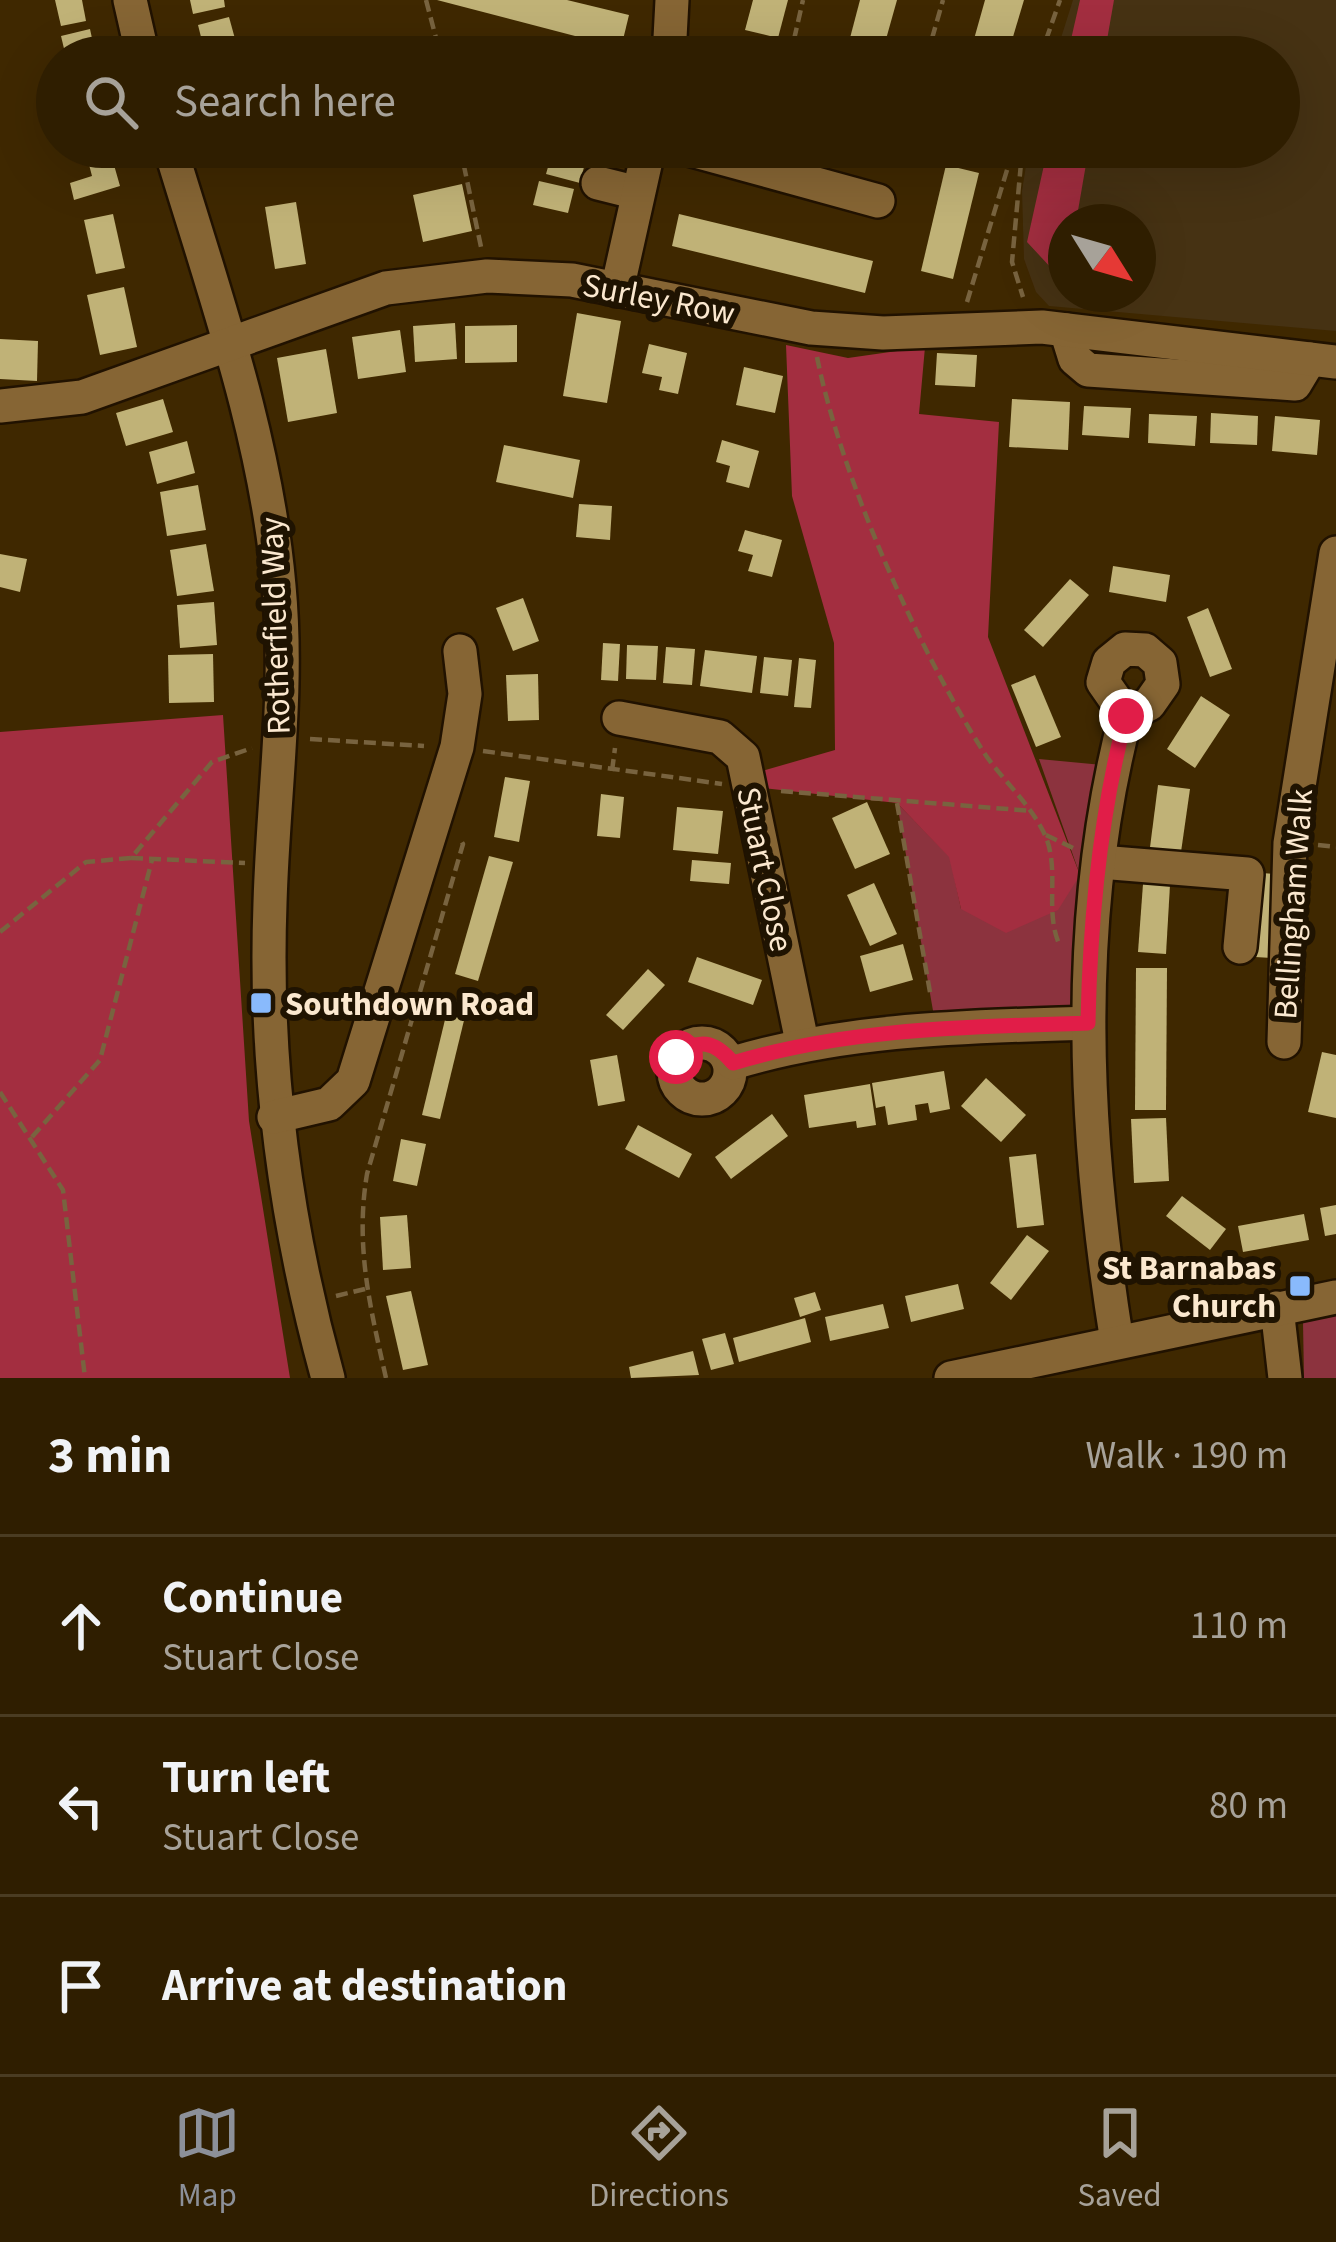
<!DOCTYPE html>
<meta charset="utf-8">
<style>
body{margin:0;font-family:"Source Sans 3",sans-serif;background:#37270a;color:#f1f3f6}
.compass{position:absolute;left:1048px;top:204px;width:108px;height:108px;border-radius:50%;background:#2f1e00;box-shadow:0 12px 48px #0002;rotate:127deg}
.stop{position:absolute;width:36px;height:36px;margin:-27px;border:9px solid #e11d48;border-radius:50%;background:#fff}
.stop.end{background:#e11d48;border-color:#fff;box-shadow:0 3px 12px #0008}
.list{margin:0;padding:0;list-style:none}
h2{display:flex;justify-content:space-between;align-items:center;height:156px;margin:0;padding:0 48px;font-size:51px}
h2 small{font-size:39px;font-weight:400;color:#a7a299}
.list li{display:grid;grid-template-columns:78px 1fr auto;gap:36px;align-items:center;box-sizing:border-box;height:180px;padding:0 48px;border-top:3px solid #4a3c22}
.list b{display:block;font-size:45px;white-space:nowrap}
.list p{margin:0;font-size:39px;white-space:nowrap;color:#a7a299}
.list em{font-size:39px;font-style:normal;color:#a7a299}
.icon{flex:none;width:66px;height:66px;fill:none;stroke:currentColor;stroke-width:2;stroke-linecap:round;stroke-linejoin:round}
.map{position:relative;flex:none;width:1336px;height:1378px;overflow:hidden}
.search{position:absolute;background:#2f1e00;box-shadow:0 12px 48px #0002;left:36px;right:36px;top:36px;height:132px;display:flex;align-items:center;gap:30px;box-sizing:border-box;padding:0 42px;border-radius:66px;color:#a7a299;font-size:45px}
.sheet{height:696px;background:#2f1e00}
nav{display:flex;justify-content:space-around;align-items:center;box-sizing:border-box;height:168px;border-top:3px solid #4a3c22;background:#2f1e00;font-size:33px;color:#a7a299}
nav a{display:grid;justify-items:center;gap:6px}
nav .on{color:#8c9099}
.map>svg:first-child{display:block}
.built{fill:#463213;fill-rule:evenodd}
.green{fill:#8c333e}
.forest{fill:#a32e40}
.building{fill:#c0b277}
.lines{fill:none;stroke-linecap:round;stroke-linejoin:round}
.minor-casing{stroke:#211200;stroke-width:38}
.path{stroke:#78633f;stroke-width:4.5;stroke-dasharray:12 6;stroke-linecap:butt}
.minor{stroke:#866534;stroke-width:33}
.route{stroke:#e11d48;stroke-width:15}
.poi-dot{fill:#89bafc;stroke:#1f1301;stroke-width:4.5}
.labels{text-anchor:middle;stroke-width:12;stroke-linejoin:round;paint-order:stroke}
.street-label{font-size:33px;fill:#fbe8cf;stroke:#1f1301}
.poi-label{font-size:33px;font-weight:bold;fill:#fbe8cf;stroke:#1f1301;text-anchor:start}
</style>
<div class="map">
<svg width="1336" height="1378" viewBox="0 0 1336 1378">
<rect width="100%" height="100%" fill="#3f2800"/>
<!-- built -->
<path class="built" d="M1073,0H1336V331L1049,306L1036,292L1024,259L1022,191L1029,147H1279V57H1055ZM1066,222H1138V294H1066Z"/>
<!-- green -->
<g class="green">
<path d="M1039,759L1113,766L1088,1023L936,1028L897,803L950,857L961,909L1080,875Z"/>
<path d="M1336,1314V1378H1304L1303,1322Z"/>
</g>
<!-- forest -->
<g class="forest">
<path d="M1080,0H1114L1104,57H1067Z"/>
<path d="M1048,147H1089L1076,222H1066V284L1027,242Z"/>
<path d="M786,345L848,358L925,347L919,414L999,422L988,637L1080,875L1058,910L1006,933L961,909L949,857L897,803L763,788L762,771L835,750L834,643L792,496Z"/>
<path d="M223,715L249,1121L290,1378H0V732Z"/>
</g>
<!-- building -->
<g class="building">
<path d="M55,0H82L86,21L61,26Z"/>
<path d="M190,0H224L225,7L193,14Z"/>
<path d="M437,0H567L629,15L621,48Z"/>
<path d="M753,0H788L778,38L745,30Z"/>
<path d="M860,0H897L881,57H845Z"/>
<path d="M985,0H1024L1007,57H969Z"/>
<path d="M229,17L240,57H206L198,25Z"/>
<path d="M90,29L96,57H66L61,36Z"/>
<path d="M234,147H270L239,159Z"/>
<path d="M534,147H589L580,183L546,174L552,153Z"/>
<path d="M797,147H874L868,168Z"/>
<path d="M110,151L120,186L74,200L70,183L92,176L87,157Z"/>
<path d="M946,165L979,173L953,279L921,271Z"/>
<path d="M539,181L574,189L568,213L533,205Z"/>
<path d="M462,184L472,231L423,242L413,195Z"/>
<path d="M296,202L306,264L275,269L265,207Z"/>
<path d="M113,214L125,268L96,274L84,220Z"/>
<path d="M679,214L873,261L865,293L672,246Z"/>
<path d="M124,287L137,347L100,355L87,295Z"/>
<path d="M577,313L621,321L607,403L563,396Z"/>
<path d="M455,323L457,359L415,362L413,326Z"/>
<path d="M517,325V362L465,363V326Z"/>
<path d="M400,330L406,372L358,379L352,337Z"/>
<path d="M0,339L38,341L37,381L0,379Z"/>
<path d="M649,344L687,353L678,394L659,390L662,377L642,373Z"/>
<path d="M326,349L337,413L288,422L277,358Z"/>
<path d="M937,353L977,355L975,387L935,385Z"/>
<path d="M744,367L783,376L775,413L736,405Z"/>
<path d="M163,399L173,432L126,446L116,413Z"/>
<path d="M1012,399L1070,402L1068,450L1009,447Z"/>
<path d="M1084,406L1131,408L1129,438L1082,435Z"/>
<path d="M1211,413L1258,416L1257,445L1210,443Z"/>
<path d="M1149,414L1197,416L1195,446L1148,443Z"/>
<path d="M1275,416L1320,420L1317,455L1272,451Z"/>
<path d="M722,440L759,451L749,488L726,482L730,466L716,462Z"/>
<path d="M187,441L195,473L157,484L149,452Z"/>
<path d="M504,445L580,460L573,498L496,482Z"/>
<path d="M198,485L206,530L167,536L160,492Z"/>
<path d="M579,504L612,506L610,540L576,537Z"/>
<path d="M745,530L782,540L772,577L748,571L753,555L738,551Z"/>
<path d="M206,544L214,591L177,596L170,550Z"/>
<path d="M0,554L27,559L20,592L0,587Z"/>
<path d="M1113,566L1170,575L1166,602L1109,592Z"/>
<path d="M1070,579L1089,595L1043,647L1024,630Z"/>
<path d="M523,598L539,641L513,651L496,608Z"/>
<path d="M214,602L217,645L180,648L177,605Z"/>
<path d="M1208,608L1232,669L1210,677L1187,617Z"/>
<path d="M603,643L620,644L618,681L601,680Z"/>
<path d="M627,645L658,646L656,680L626,679Z"/>
<path d="M666,647L695,649L692,685L663,683Z"/>
<path d="M705,650L757,656L752,693L700,686Z"/>
<path d="M213,654L214,702L169,703L168,655Z"/>
<path d="M764,657L792,660L788,696L760,693Z"/>
<path d="M799,658L816,660L811,708L794,707Z"/>
<path d="M538,674L539,720L508,721L506,675Z"/>
<path d="M1035,675L1061,737L1036,747L1011,685Z"/>
<path d="M1201,696L1230,715L1195,768L1167,749Z"/>
<path d="M505,777L530,781L519,842L494,837Z"/>
<path d="M1158,785L1190,789L1180,859L1149,855Z"/>
<path d="M601,794L624,797L620,838L597,836Z"/>
<path d="M867,802L890,854L855,869L832,818Z"/>
<path d="M677,807L723,811L718,854L673,850Z"/>
<path d="M489,856L513,862L478,981L455,974Z"/>
<path d="M692,860L731,863L729,884L690,881Z"/>
<path d="M1261,873L1278,874L1273,958L1255,957Z"/>
<path d="M874,883L897,934L870,946L847,895Z"/>
<path d="M1143,884L1170,885L1166,954L1138,952Z"/>
<path d="M903,944L913,980L870,992L860,956Z"/>
<path d="M697,957L762,980L753,1005L688,982Z"/>
<path d="M1136,968H1167L1166,1110H1135Z"/>
<path d="M648,969L665,985L623,1030L606,1015Z"/>
<path d="M450,999L468,1004L440,1119L422,1115Z"/>
<path d="M1322,1052L1336,1055V1118L1308,1112Z"/>
<path d="M617,1055L625,1101L598,1106L590,1060Z"/>
<path d="M944,1071L950,1109L930,1113L928,1103L915,1105L917,1120L888,1125L885,1106L876,1108L872,1083Z"/>
<path d="M986,1078L1026,1115L1001,1142L961,1106Z"/>
<path d="M870,1084L876,1125L857,1128L856,1121L809,1128L804,1095Z"/>
<path d="M772,1114L788,1136L731,1179L715,1157Z"/>
<path d="M1166,1118L1169,1181L1134,1183L1131,1119Z"/>
<path d="M638,1125L692,1154L679,1178L625,1149Z"/>
<path d="M401,1139L426,1144L417,1186L393,1181Z"/>
<path d="M1036,1154L1044,1225L1017,1228L1009,1157Z"/>
<path d="M1182,1196L1226,1229L1210,1250L1166,1216Z"/>
<path d="M1336,1205V1234L1325,1236L1320,1208Z"/>
<path d="M1304,1214L1309,1240L1243,1252L1238,1226Z"/>
<path d="M407,1215L411,1268L383,1270L380,1217Z"/>
<path d="M1027,1235L1049,1251L1011,1300L990,1283Z"/>
<path d="M958,1284L964,1309L911,1322L905,1296Z"/>
<path d="M411,1291L428,1365L403,1370L386,1296Z"/>
<path d="M815,1292L821,1310L800,1317L794,1298Z"/>
<path d="M883,1304L889,1328L830,1341L825,1317Z"/>
<path d="M805,1318L811,1342L739,1362L733,1338Z"/>
<path d="M725,1333L734,1364L711,1370L702,1339Z"/>
<path d="M693,1351L699,1375L631,1378L629,1367Z"/>
</g>
<g class="lines">
<defs>
<g id="minor">
<path d="M130,0L143,57"/>
<path d="M669,57L672,0"/>
<path d="M170,147C213,290 266,436 279,586C289,692 273,797 270,903C264,1064 285,1223 328,1378"/>
<path d="M681,147L878,201"/>
<path d="M598,183L638,193"/>
<path d="M617,290L649,147"/>
<path d="M1066,330L1075,359L1088,370L1295,384L1310,359"/>
<path d="M0,406L82,397L386,288L487,276L572,280L811,328L883,333L1042,327L1336,362"/>
<path d="M1125,649L1145,650L1160,663L1163,684L1149,704L1126,715L1103,682L1109,662Z"/>
<path d="M619,718L720,737L743,757L802,1042"/>
<path d="M1100,862L1247,874L1240,947"/>
<path d="M1284,1042L1290,843L1336,553"/>
<circle cx="702" cy="1071" r="28"/>
<path d="M733,1063C849,1028 967,1027 1088,1023"/>
<path d="M274,1117L329,1104L353,1081L457,747L465,694L460,651"/>
<path d="M1277,1308L1285,1378"/>
<path d="M1117,1342C1084,1136 1072,920 1126,715"/>
<path d="M951,1378L1336,1297"/>
</g>
</defs>
<!-- minor casing -->
<use href="#minor" class="minor-casing"/>
<!-- path -->
<g class="path">
<path d="M426,0L441,57"/>
<path d="M697,54L722,57"/>
<path d="M927,56L943,0"/>
<path d="M790,57L803,0"/>
<path d="M1040,57L1060,0"/>
<path d="M460,147L481,247"/>
<path d="M1017,147L1021,163L1012,262L1023,297"/>
<path d="M967,302L1014,147"/>
<path d="M817,357C841,477 917,647 983,751C1001,779 1028,801 1043,831C1062,867 1043,910 1060,946"/>
<path d="M310,739L424,746"/>
<path d="M483,751L722,784"/>
<path d="M612,771L615,748"/>
<path d="M781,791L1032,811"/>
<path d="M897,803L931,998"/>
<path d="M1046,835L1073,848"/>
<path d="M1318,845L1336,847"/>
<path d="M131,858L245,863"/>
<path d="M0,932L86,862L131,858L212,762L252,748"/>
<path d="M0,1092L63,1190L85,1378"/>
<path d="M32,1137L100,1060L152,860"/>
<path d="M336,1296L365,1289"/>
<path d="M386,1378C370,1307 355,1246 367,1174L463,844L460,839"/>
</g>
<!-- minor -->
<use href="#minor" class="minor"/>
</g>
<g class="lines">
<!-- route -->
<path class="route" d="M676,1057C698,1037 715,1041 733,1063C849,1028 967,1027 1088,1023C1090,921 1100,814 1126,716"/>
</g>
<!-- markers -->
<g class="poi-dot">
<rect x="249" y="991" width="24" height="24" rx="6"/>
<rect x="1288" y="1274" width="24" height="24" rx="6"/>
</g>
<g class="labels">
<!-- street labels -->
<g class="street-label">
<text transform="translate(659 298) rotate(11)" y="12">Surley Row</text>
<text transform="translate(274 626) rotate(-92)" y="12">Rotherfield Way</text>
<text transform="translate(766 869) rotate(78)" y="12">Stuart Close</text>
<text transform="translate(1292 904) rotate(-86)" y="12">Bellingham Walk</text>
</g>
<!-- poi labels -->
<g class="poi-label">
<text x="285" y="1015">Southdown Road</text>
<text x="1276" y="1279" text-anchor="end">St Barnabas<tspan x="1276" dy="38">Church</tspan></text>
</g>
</g>
</svg>
<svg class="compass" viewBox="-18 -18 36 36"><path d="M0-13l5 13h-10z" fill="#e53935"/><path d="M0 13l5-13h-10z" fill="#a7a299"/></svg>
<div class="stop" style="left:676px;top:1057px"></div>
<div class="stop end" style="left:1126px;top:716px"></div>
<div class="search"><svg class="icon" aria-label="search" viewBox="0 0 24 24"><circle cx="10" cy="10" r="6"/><path d="M15 15l6 6"/></svg>Search here</div>
</div>
<section class="sheet">
<h2>3 min<small>Walk · 190 m</small></h2>
<ul class="list">
<li><svg class="icon" aria-label="ahead" viewBox="0 0 24 24"><path d="M12 20V5M6 11l6-6 6 6"/></svg><div><b>Continue</b><p>Stuart Close</p></div><em>110 m</em></li>
<li><svg class="icon" aria-label="left" viewBox="0 0 24 24"><path d="M17 20v-9H6M10 6l-5 5 5 5"/></svg><div><b>Turn left</b><p>Stuart Close</p></div><em>80 m</em></li>
<li><svg class="icon" aria-label="arrive" viewBox="0 0 24 24"><path d="M6 21V4h12l-3 4 3 4H6"/></svg><div><b>Arrive at destination</b></div></li>
</ul>
</section>
<nav>
<a class="on"><svg class="icon" aria-label="map" viewBox="0 0 24 24"><path d="M3 6l6-2 6 2 6-2v14l-6 2-6-2-6 2zM9 4v14M15 6v14"/></svg>Map</a>
<a><svg class="icon" aria-label="directions" viewBox="0 0 24 24"><path d="M12 3l9 9-9 9-9-9zM9 14v-3h6M13 9l2 2-2 2"/></svg>Directions</a>
<a><svg class="icon" aria-label="saved" viewBox="0 0 24 24"><path d="M7 4h10v16l-5-4-5 4z"/></svg>Saved</a>
</nav>
